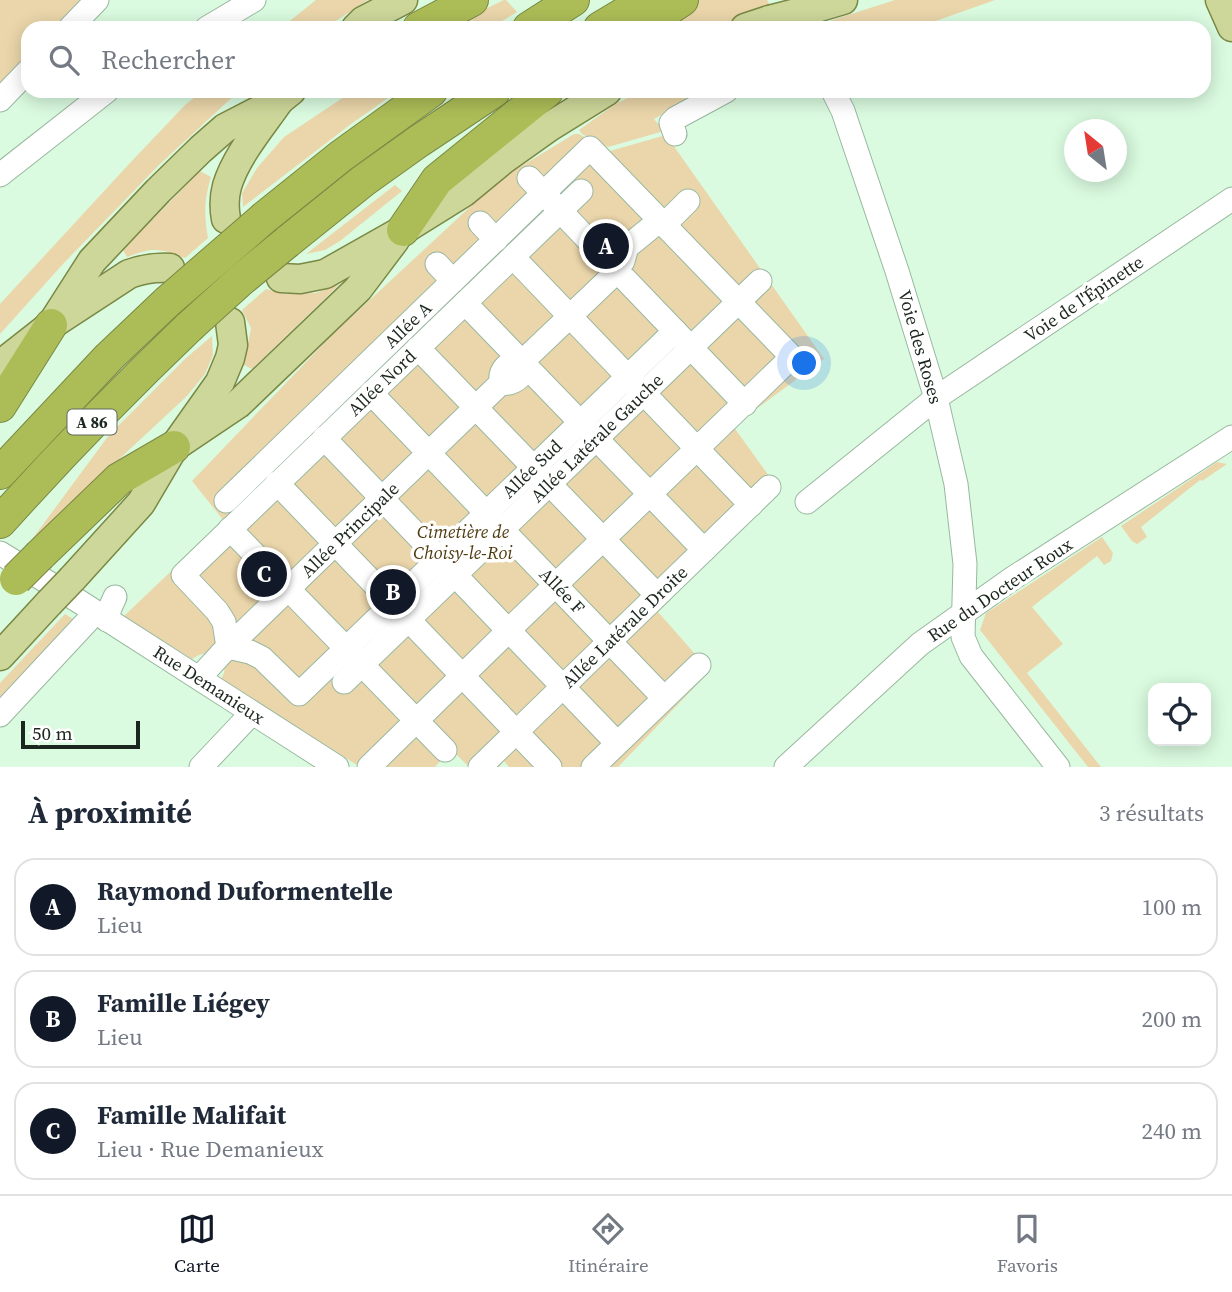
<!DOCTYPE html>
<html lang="fr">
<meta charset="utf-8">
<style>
body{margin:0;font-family:"Source Serif 4",serif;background:#f6f6f7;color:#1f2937}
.controls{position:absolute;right:21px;bottom:21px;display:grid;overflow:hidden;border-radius:14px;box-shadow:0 4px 18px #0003}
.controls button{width:63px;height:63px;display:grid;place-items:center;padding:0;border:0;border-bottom:2px solid #e0e1e3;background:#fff;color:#1f2937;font:35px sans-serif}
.compass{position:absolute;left:1064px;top:119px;width:63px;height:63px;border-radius:50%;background:#fff;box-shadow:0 4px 18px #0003;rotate:330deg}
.scale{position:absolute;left:21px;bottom:18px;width:119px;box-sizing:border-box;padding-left:7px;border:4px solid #1b271e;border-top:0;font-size:19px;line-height:24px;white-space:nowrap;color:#1b271e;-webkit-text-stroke:5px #fff;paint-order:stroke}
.you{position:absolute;left:805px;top:364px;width:24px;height:24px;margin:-18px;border:5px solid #fff;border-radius:50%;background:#1a73e8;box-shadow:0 0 0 10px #1a73e833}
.badge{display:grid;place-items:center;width:46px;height:46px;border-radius:50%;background:#111827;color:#fff;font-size:23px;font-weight:700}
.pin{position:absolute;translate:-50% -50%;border:4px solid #fff;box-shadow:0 2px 7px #0006}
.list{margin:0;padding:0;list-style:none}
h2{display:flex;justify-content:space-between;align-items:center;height:91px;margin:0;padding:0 28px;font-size:30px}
h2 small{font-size:23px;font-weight:400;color:#747a83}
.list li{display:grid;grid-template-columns:46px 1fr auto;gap:21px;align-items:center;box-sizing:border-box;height:98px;margin:0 14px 14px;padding:0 14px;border:2px solid #e0e1e3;border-radius:21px}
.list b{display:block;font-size:26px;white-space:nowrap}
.list p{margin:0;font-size:23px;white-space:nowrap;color:#747a83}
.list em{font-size:23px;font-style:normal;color:#747a83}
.icon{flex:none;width:38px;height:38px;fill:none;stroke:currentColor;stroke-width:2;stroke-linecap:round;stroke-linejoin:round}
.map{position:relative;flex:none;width:1232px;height:767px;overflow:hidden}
.search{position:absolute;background:#fff;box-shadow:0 4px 18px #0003;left:21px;right:21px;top:21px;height:77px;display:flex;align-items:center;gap:18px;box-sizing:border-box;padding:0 24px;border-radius:21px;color:#747a83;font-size:26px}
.sheet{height:427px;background:#fff}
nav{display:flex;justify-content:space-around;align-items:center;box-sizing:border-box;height:98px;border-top:2px solid #e0e1e3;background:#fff;font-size:19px;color:#747a83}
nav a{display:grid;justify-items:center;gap:4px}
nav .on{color:#111827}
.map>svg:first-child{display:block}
.green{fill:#ebd6ab}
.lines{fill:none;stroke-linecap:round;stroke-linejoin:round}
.minor-casing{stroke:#99b89f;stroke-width:25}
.major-casing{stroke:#798843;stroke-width:31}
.highway-casing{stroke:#798843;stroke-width:34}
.minor{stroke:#fff;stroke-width:23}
.major{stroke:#cdd79a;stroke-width:28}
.highway{stroke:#acbd57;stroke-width:32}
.major-bridge-casing{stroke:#798843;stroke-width:31;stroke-linecap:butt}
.highway-bridge-casing{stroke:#798843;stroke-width:34;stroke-linecap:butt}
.major-bridge{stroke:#cdd79a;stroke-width:28}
.highway-bridge{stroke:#acbd57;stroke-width:32}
.labels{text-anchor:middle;stroke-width:7;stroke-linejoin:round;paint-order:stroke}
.shield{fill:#fff;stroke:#5f6862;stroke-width:2}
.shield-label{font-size:16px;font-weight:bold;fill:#1b271e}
.street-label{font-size:18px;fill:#1b271e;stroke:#fff}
.park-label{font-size:18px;font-style:italic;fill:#4e3b0f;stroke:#fff}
</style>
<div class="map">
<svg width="1232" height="767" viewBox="0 0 1232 767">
<rect width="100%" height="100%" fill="#dafbe0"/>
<!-- green -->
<g class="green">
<path d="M0,0H110L82,28H28V83L0,111Z"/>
<path d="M316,0H368L325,28H281Z"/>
<path d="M504,0H506L517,12L491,28H453L477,13Z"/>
<path d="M691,0H767L771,6L717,28H646Z"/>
<path d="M895,0H995L916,28H818L817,25Z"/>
<path d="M203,91H239L159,165L63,264L0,334V304L130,163L185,105Z"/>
<path d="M353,91H398L351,124L243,207L242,193L257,168L284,137Z"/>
<path d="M643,91H704L654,119L664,131L608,147L582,134L579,130L617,103Z"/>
<path d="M574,134H579L610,151L666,135L824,359L733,426L772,480L779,492L658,612L710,671L618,767H509L504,761L499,767H469L451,749L435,767H360L221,679L224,673L225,666L207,653L199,655L192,659L124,616L224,521L192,481L331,336L500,179Z"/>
<path d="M200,171L211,177C204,200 204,215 208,238L185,258C159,248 154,247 127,257L123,250Z"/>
<path d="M395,185L402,191L340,241L325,250L306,254Z"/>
<path d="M340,284L252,369L244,365L251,328L242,310L266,289L285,294L316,293Z"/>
<path d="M212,336L213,355L205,374L187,396L30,542L109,435L186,358Z"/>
<path d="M1217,462L1227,464L1202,481L1200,480L1141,527L1147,537L1137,544L1132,541L1121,526Z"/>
<path d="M1102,537L1113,553L1111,561L1104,565L1097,556L1032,607L1063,644L1027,673L1101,767H1088L980,630L986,613Z"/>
<path d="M65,614L78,622L0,705V683Z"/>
</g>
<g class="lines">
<defs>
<g id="minor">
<path d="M70,28L97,0"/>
<path d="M207,28L254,0"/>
<path d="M833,91L843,111L897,271L936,398L956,484L965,564L963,637L971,656L1058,767"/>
<path d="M0,100L28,71"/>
<path d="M675,134L671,123L676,118L726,91"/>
<path d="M0,175L107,91"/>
<path d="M529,178L610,263"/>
<path d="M581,191L183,575L217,611L224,622L228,647L250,652L262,658L299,694L675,331"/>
<path d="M480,223L496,240"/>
<path d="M664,225L688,201"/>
<path d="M513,257L751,505"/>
<path d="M623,261L627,247L659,221"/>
<path d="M437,264L453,281"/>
<path d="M625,279L745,404"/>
<path d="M465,303L704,550"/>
<path d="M418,348L657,595"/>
<path d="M522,362L609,279"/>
<path d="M371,393L664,698"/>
<path d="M324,438L503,625"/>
<path d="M277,483L550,767"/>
<path d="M226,501L590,148L792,357L514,625"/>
<path d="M807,502L936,398L1232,199"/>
<path d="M230,529L445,750"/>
<path d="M0,553L80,602L337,767"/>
<path d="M107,620L110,608L115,597"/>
<path d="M514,636L617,743"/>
<path d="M199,678L222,653L501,383C510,385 519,380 523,372L522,362C508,360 499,370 501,383"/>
<path d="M344,682L760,281"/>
<path d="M0,715L95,613"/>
<path d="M201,767L252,713"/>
<path d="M369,767L503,636"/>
<path d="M480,767L769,487"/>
<path d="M593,767L699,665"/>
<path d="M786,767L920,644L1013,578L1232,437"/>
</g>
<g id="major">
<path d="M1220,0L1232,27"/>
<path d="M816,8L843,0"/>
<path d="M356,28L363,21L403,0"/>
<path d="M745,28L769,20"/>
<path d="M226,219C224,208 224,197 227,186C236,156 261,127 279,101"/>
<path d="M281,278L300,279L325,274L403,230L464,192L504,159L549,127L607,91"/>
<path d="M51,325L92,261L158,191L201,149L225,128L281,99L291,91"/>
<path d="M0,365L51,325L129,274C143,269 155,267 170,268"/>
<path d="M174,447L238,404L358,289L395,240"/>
<path d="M72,579L141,503L174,447L220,382L230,358L233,345L230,322"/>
<path d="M0,656L49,603"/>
</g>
<g id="highway">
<path d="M419,28L472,0"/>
<path d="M529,28L573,0"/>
<path d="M600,28L647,0"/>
<path d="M639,28L682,0"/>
<path d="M265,217L341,156L431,91"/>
<path d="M403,230L437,180L547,91"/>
<path d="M287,242L363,181L419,141L494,91"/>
<path d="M0,406L51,325"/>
<path d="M0,473L109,357L167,302"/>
<path d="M0,522C61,454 123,390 189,327"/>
<path d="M40,555L119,479L174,447"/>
</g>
</defs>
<!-- minor casing -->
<use href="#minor" class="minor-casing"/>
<!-- major casing -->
<use href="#major" class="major-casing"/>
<!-- highway casing -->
<use href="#highway" class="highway-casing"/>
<!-- minor -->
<use href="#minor" class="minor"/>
<!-- major -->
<use href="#major" class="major"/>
<!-- highway -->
<use href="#highway" class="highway"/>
<defs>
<g id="major-bridge">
<path d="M769,20L816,8"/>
<path d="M49,603L72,579"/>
</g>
<g id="highway-bridge">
<path d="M167,302L265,217"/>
<path d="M189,327L242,279L287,242"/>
<path d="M16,579L40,555"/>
</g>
</defs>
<!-- major-bridge casing -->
<use href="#major-bridge" class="major-bridge-casing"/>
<!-- highway-bridge casing -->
<use href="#highway-bridge" class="highway-bridge-casing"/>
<!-- major-bridge -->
<use href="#major-bridge" class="major-bridge"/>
<!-- highway-bridge -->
<use href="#highway-bridge" class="highway-bridge"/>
</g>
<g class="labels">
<!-- shield labels -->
<rect class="shield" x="67.5" y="409.5" width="49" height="25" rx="5"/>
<g class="shield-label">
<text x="92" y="428">A 86</text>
</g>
<!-- street labels -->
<g class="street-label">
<text transform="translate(1084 299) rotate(-34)" y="6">Voie de l'Épinette</text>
<text transform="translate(408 325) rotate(-44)" y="6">Allée A</text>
<text transform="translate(920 347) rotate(74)" y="6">Voie des Roses</text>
<text transform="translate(382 383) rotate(-44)" y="6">Allée Nord</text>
<text transform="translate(597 438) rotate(-44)" y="6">Allée Latérale Gauche</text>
<text transform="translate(532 469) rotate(-44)" y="6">Allée Sud</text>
<text transform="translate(350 530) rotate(-44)" y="6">Allée Principale</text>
<text transform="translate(1000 590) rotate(-34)" y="6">Rue du Docteur Roux</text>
<text transform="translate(562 591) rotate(46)" y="6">Allée F</text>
<text transform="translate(625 627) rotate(-44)" y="6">Allée Latérale Droite</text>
<text transform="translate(209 685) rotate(33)" y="6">Rue Demanieux</text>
</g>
<!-- park labels -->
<g class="park-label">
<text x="463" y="538">Cimetière de<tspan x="463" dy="21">Choisy-le-Roi</tspan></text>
</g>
</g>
</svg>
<div class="controls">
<button><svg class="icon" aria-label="locate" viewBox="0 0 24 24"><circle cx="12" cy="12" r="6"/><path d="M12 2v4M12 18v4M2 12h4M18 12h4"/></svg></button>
</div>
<svg class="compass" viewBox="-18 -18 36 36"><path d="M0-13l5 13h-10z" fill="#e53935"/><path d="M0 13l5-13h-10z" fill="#747a83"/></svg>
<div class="scale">50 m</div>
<div class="you"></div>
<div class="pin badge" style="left:606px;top:246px">A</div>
<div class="pin badge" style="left:393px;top:592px">B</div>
<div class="pin badge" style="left:264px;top:574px">C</div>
<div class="search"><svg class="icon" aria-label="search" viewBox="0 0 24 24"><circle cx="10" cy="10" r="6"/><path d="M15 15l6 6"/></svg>Rechercher</div>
</div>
<section class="sheet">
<h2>À proximité<small>3 résultats</small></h2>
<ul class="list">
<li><span class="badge">A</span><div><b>Raymond Duformentelle</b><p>Lieu</p></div><em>100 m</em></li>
<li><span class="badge">B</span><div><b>Famille Liégey</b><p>Lieu</p></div><em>200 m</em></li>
<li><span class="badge">C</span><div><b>Famille Malifait</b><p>Lieu · Rue Demanieux</p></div><em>240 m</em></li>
</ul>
</section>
<nav>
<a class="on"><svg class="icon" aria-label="map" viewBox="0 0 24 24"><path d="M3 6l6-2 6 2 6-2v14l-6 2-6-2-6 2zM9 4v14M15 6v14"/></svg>Carte</a>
<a><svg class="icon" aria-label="directions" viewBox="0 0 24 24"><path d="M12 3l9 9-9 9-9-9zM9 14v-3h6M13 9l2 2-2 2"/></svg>Itinéraire</a>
<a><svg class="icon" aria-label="saved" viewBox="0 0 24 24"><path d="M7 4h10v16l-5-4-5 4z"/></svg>Favoris</a>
</nav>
